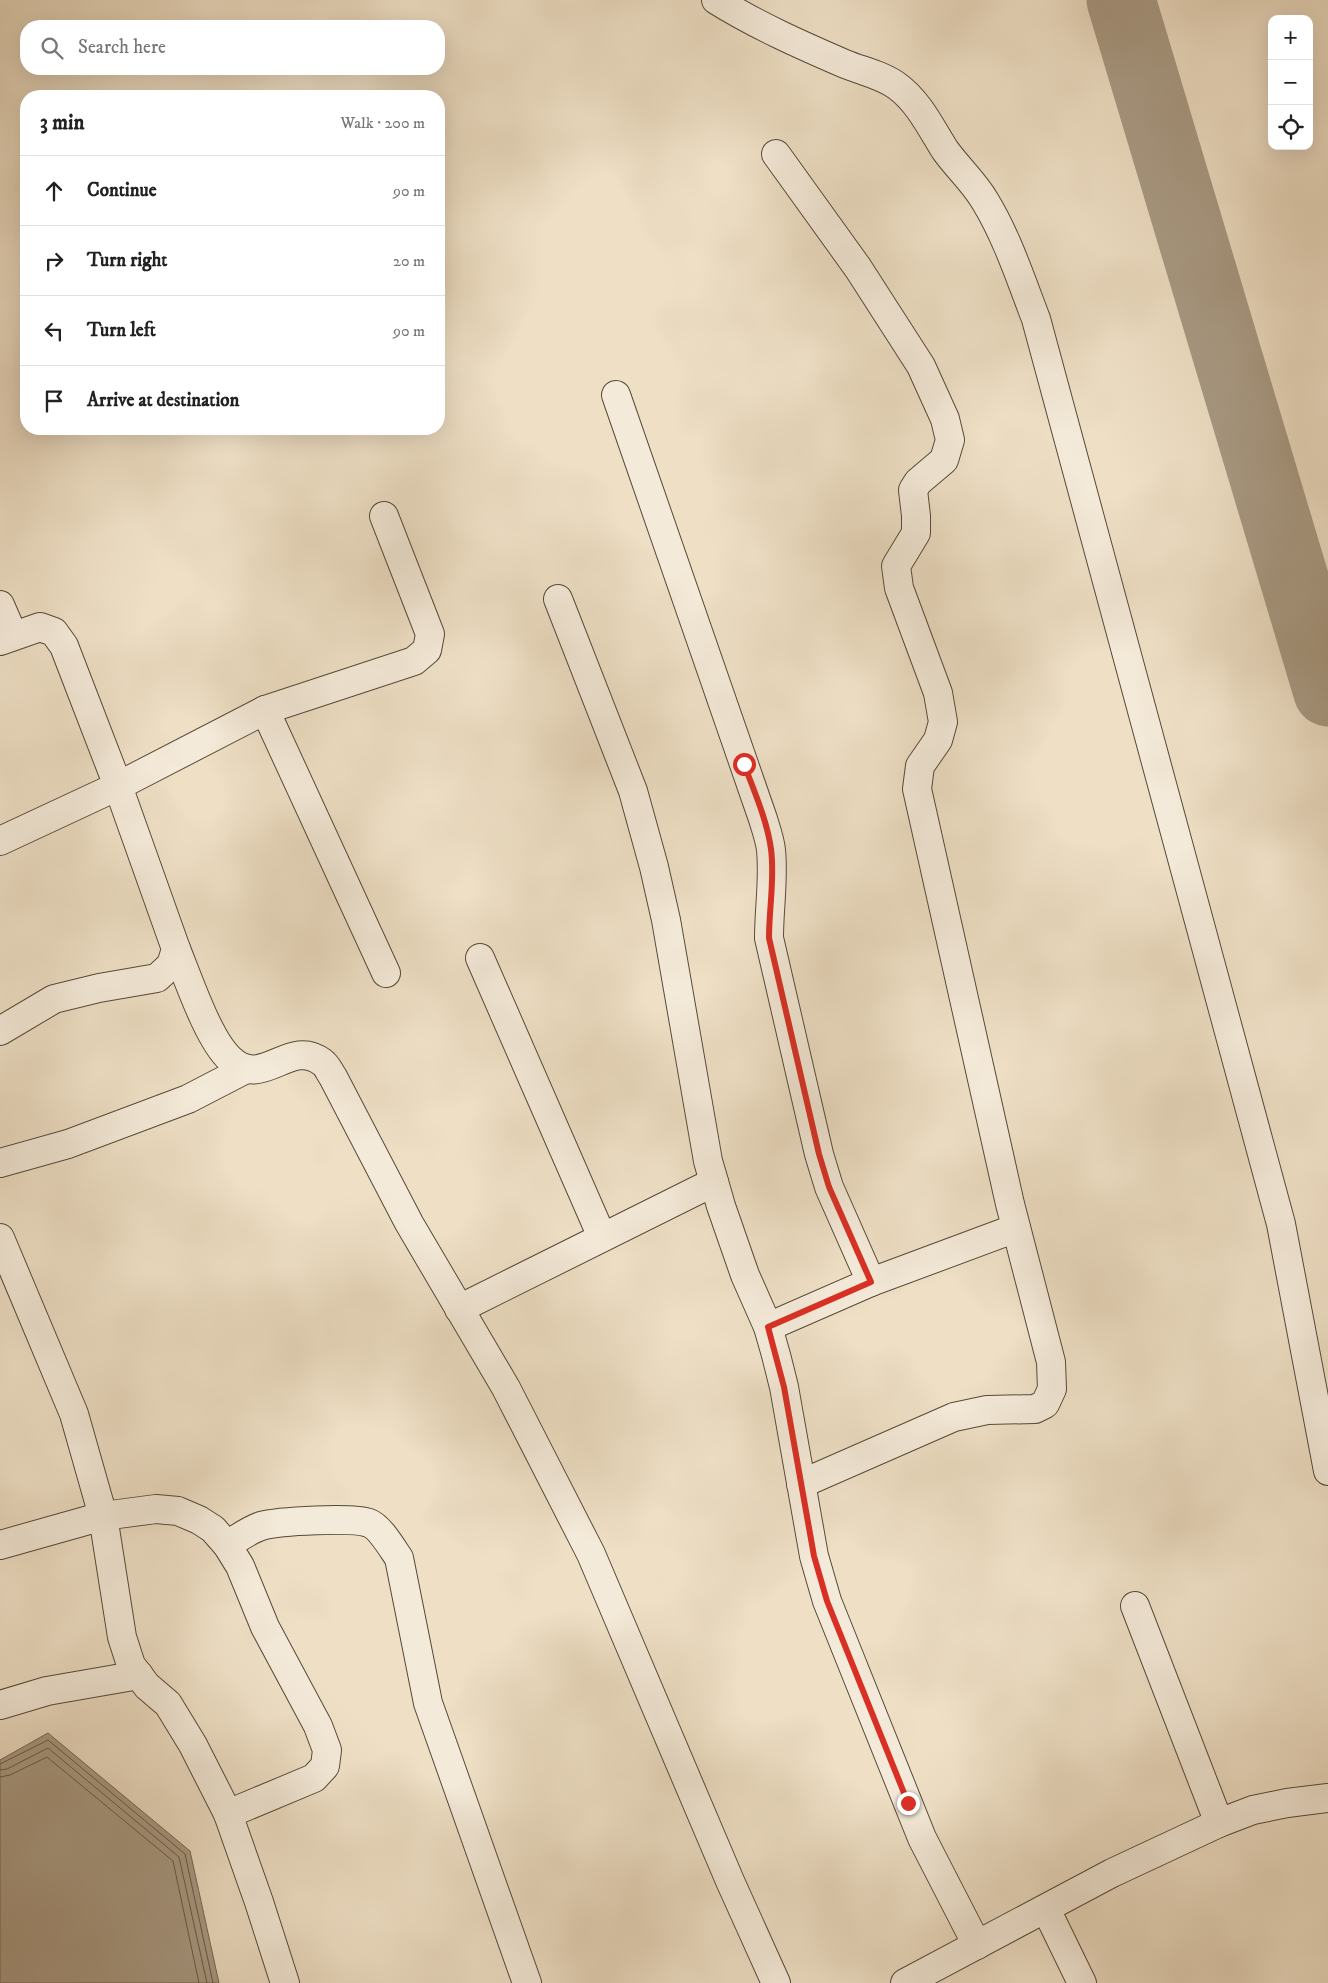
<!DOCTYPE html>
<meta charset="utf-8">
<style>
body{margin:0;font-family:"IM FELL DW Pica",serif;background:#f2f2f2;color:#222}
.controls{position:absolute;right:15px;top:15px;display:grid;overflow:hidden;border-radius:10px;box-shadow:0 5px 20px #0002}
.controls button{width:45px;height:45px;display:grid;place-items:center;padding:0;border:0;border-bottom:1px solid #e0e0e0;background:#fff;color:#222;font:25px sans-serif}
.stop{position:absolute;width:15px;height:15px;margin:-11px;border:4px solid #d93025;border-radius:50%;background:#fff}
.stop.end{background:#d93025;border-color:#fff;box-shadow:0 1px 5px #0008}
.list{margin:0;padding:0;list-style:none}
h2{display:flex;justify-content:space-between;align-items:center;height:65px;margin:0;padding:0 20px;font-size:21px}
h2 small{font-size:16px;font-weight:400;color:#767676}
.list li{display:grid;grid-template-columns:32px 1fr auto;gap:15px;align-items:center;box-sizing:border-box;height:70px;padding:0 20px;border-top:1px solid #e0e0e0}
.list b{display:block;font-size:19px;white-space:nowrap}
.list em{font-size:16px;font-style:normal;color:#767676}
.icon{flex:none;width:28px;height:28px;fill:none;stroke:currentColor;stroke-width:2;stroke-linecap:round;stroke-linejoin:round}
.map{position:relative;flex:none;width:1328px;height:1983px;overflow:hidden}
.search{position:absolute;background:#fff;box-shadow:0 5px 20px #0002;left:20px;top:20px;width:425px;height:55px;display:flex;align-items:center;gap:12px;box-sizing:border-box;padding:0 18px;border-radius:20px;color:#767676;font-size:19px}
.panel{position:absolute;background:#fff;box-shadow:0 5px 20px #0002;left:20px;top:90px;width:425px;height:345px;border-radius:20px}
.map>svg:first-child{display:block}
.water{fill:#a99b85;stroke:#746753}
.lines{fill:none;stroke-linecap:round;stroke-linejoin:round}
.shore{stroke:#665a47;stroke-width:1}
.river{stroke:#a99b85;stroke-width:69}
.minor-casing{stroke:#564a38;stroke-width:30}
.minor{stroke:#f4ead9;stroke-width:28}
.route{stroke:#d93025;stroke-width:6}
</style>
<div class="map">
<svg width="1328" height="1983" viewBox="0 0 1328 1983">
<rect width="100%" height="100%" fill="#eedfc5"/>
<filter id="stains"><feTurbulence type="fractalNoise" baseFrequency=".004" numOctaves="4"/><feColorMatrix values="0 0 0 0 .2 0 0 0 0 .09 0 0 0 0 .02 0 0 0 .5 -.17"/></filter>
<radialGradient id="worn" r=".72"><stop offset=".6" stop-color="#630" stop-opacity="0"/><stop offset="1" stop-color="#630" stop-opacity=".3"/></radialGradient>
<!-- water -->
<path class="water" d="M48,1733L190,1851L219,1983H0V1760Z"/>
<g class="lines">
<!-- shore -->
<g class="shore">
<path d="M0,1764L48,1740L185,1854L213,1983"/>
<path d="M0,1770L7,1769L48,1748L179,1857L207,1983"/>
<path d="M0,1777L10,1775L47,1757L173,1861L199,1983"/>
</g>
<!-- river -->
<path class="river" d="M1121,0L1328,692"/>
<defs>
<g id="minor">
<path d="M716,0C756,25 801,45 845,64C862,71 882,75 897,86C919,102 931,128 945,150C957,167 974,182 985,201C1007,237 1021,280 1036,319L1281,1224L1328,1471"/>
<path d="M776,154L858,268L921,366L945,419L950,440L944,460L918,482L913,490L916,516V533L896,566L899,588L938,693L943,722L938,740L920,766L917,789L1010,1204L1051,1362L1052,1389L1045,1404L1035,1409L987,1410L954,1417L801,1484"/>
<path d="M616,395L763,819C766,829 770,840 771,850C774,879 769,908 769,938L819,1154L829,1187L871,1282"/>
<path d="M558,599L633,791L654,867L666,920L708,1161L721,1206L745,1275L768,1327L776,1355L784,1387L814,1556L827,1601L922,1838L977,1945"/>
<path d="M0,605L13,635"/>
<path d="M0,641L40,627L54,632L64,646L118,786L176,949L171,965L157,978L99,988L54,999L0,1031"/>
<path d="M265,710L386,973"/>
<path d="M0,841L118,786L265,710L414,661L427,650L430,634L384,516"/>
<path d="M176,949C188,978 208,1039 230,1059C263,1091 289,1037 322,1062C327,1065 330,1073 333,1077L409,1223L506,1388L591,1554L730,1881L776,1983"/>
<path d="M480,958L602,1237"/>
<path d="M0,1163L68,1144L188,1099L246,1069"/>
<path d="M0,1238L74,1414L103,1516L122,1637L131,1665L147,1686L168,1704L193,1745L228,1814L259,1902L285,1983"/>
<path d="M459,1309L714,1182"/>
<path d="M768,1327L871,1282L1016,1228"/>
<path d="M0,1545L103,1516L156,1509L178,1511L199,1520L213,1529L227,1545L240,1566L265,1627L318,1726L327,1750L325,1766L314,1778L228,1814"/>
<path d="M227,1545C237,1539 249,1530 261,1526C278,1521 354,1517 369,1523C380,1527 392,1548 399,1558L428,1703L527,1983"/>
<path d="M1135,1606L1219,1823"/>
<path d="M0,1705L47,1691L139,1675"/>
<path d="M1046,1909L1082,1983"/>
<path d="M905,1983L1112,1873L1219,1823L1253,1810L1287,1803L1328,1798"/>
</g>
</defs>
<!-- minor casing -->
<use href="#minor" class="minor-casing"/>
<!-- minor -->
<use href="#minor" class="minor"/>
</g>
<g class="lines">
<!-- route -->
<path class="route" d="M744,764C754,791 767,820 771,849C775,878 769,908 769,938L819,1154L829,1187L871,1282L768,1327L784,1387L814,1556L827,1601L908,1803"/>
</g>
<rect width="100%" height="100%" filter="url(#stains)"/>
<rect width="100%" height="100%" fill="url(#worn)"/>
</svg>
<div class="controls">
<button>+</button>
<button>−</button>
<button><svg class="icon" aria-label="locate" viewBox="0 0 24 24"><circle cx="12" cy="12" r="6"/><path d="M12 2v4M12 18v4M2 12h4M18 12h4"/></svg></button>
</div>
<div class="stop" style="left:744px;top:764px"></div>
<div class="stop end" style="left:908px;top:1803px"></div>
<div class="search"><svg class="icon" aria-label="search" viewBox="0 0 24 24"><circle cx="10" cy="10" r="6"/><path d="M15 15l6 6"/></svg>Search here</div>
<section class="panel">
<h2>3 min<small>Walk · 200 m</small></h2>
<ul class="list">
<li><svg class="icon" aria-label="ahead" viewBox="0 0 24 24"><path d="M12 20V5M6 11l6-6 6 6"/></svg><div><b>Continue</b></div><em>90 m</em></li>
<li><svg class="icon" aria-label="right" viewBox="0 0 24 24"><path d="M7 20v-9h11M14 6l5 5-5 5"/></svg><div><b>Turn right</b></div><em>20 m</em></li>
<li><svg class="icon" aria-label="left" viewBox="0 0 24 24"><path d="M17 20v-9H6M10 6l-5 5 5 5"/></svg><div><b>Turn left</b></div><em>90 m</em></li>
<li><svg class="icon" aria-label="arrive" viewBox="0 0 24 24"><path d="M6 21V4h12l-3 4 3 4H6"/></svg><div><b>Arrive at destination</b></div></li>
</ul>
</section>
</div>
